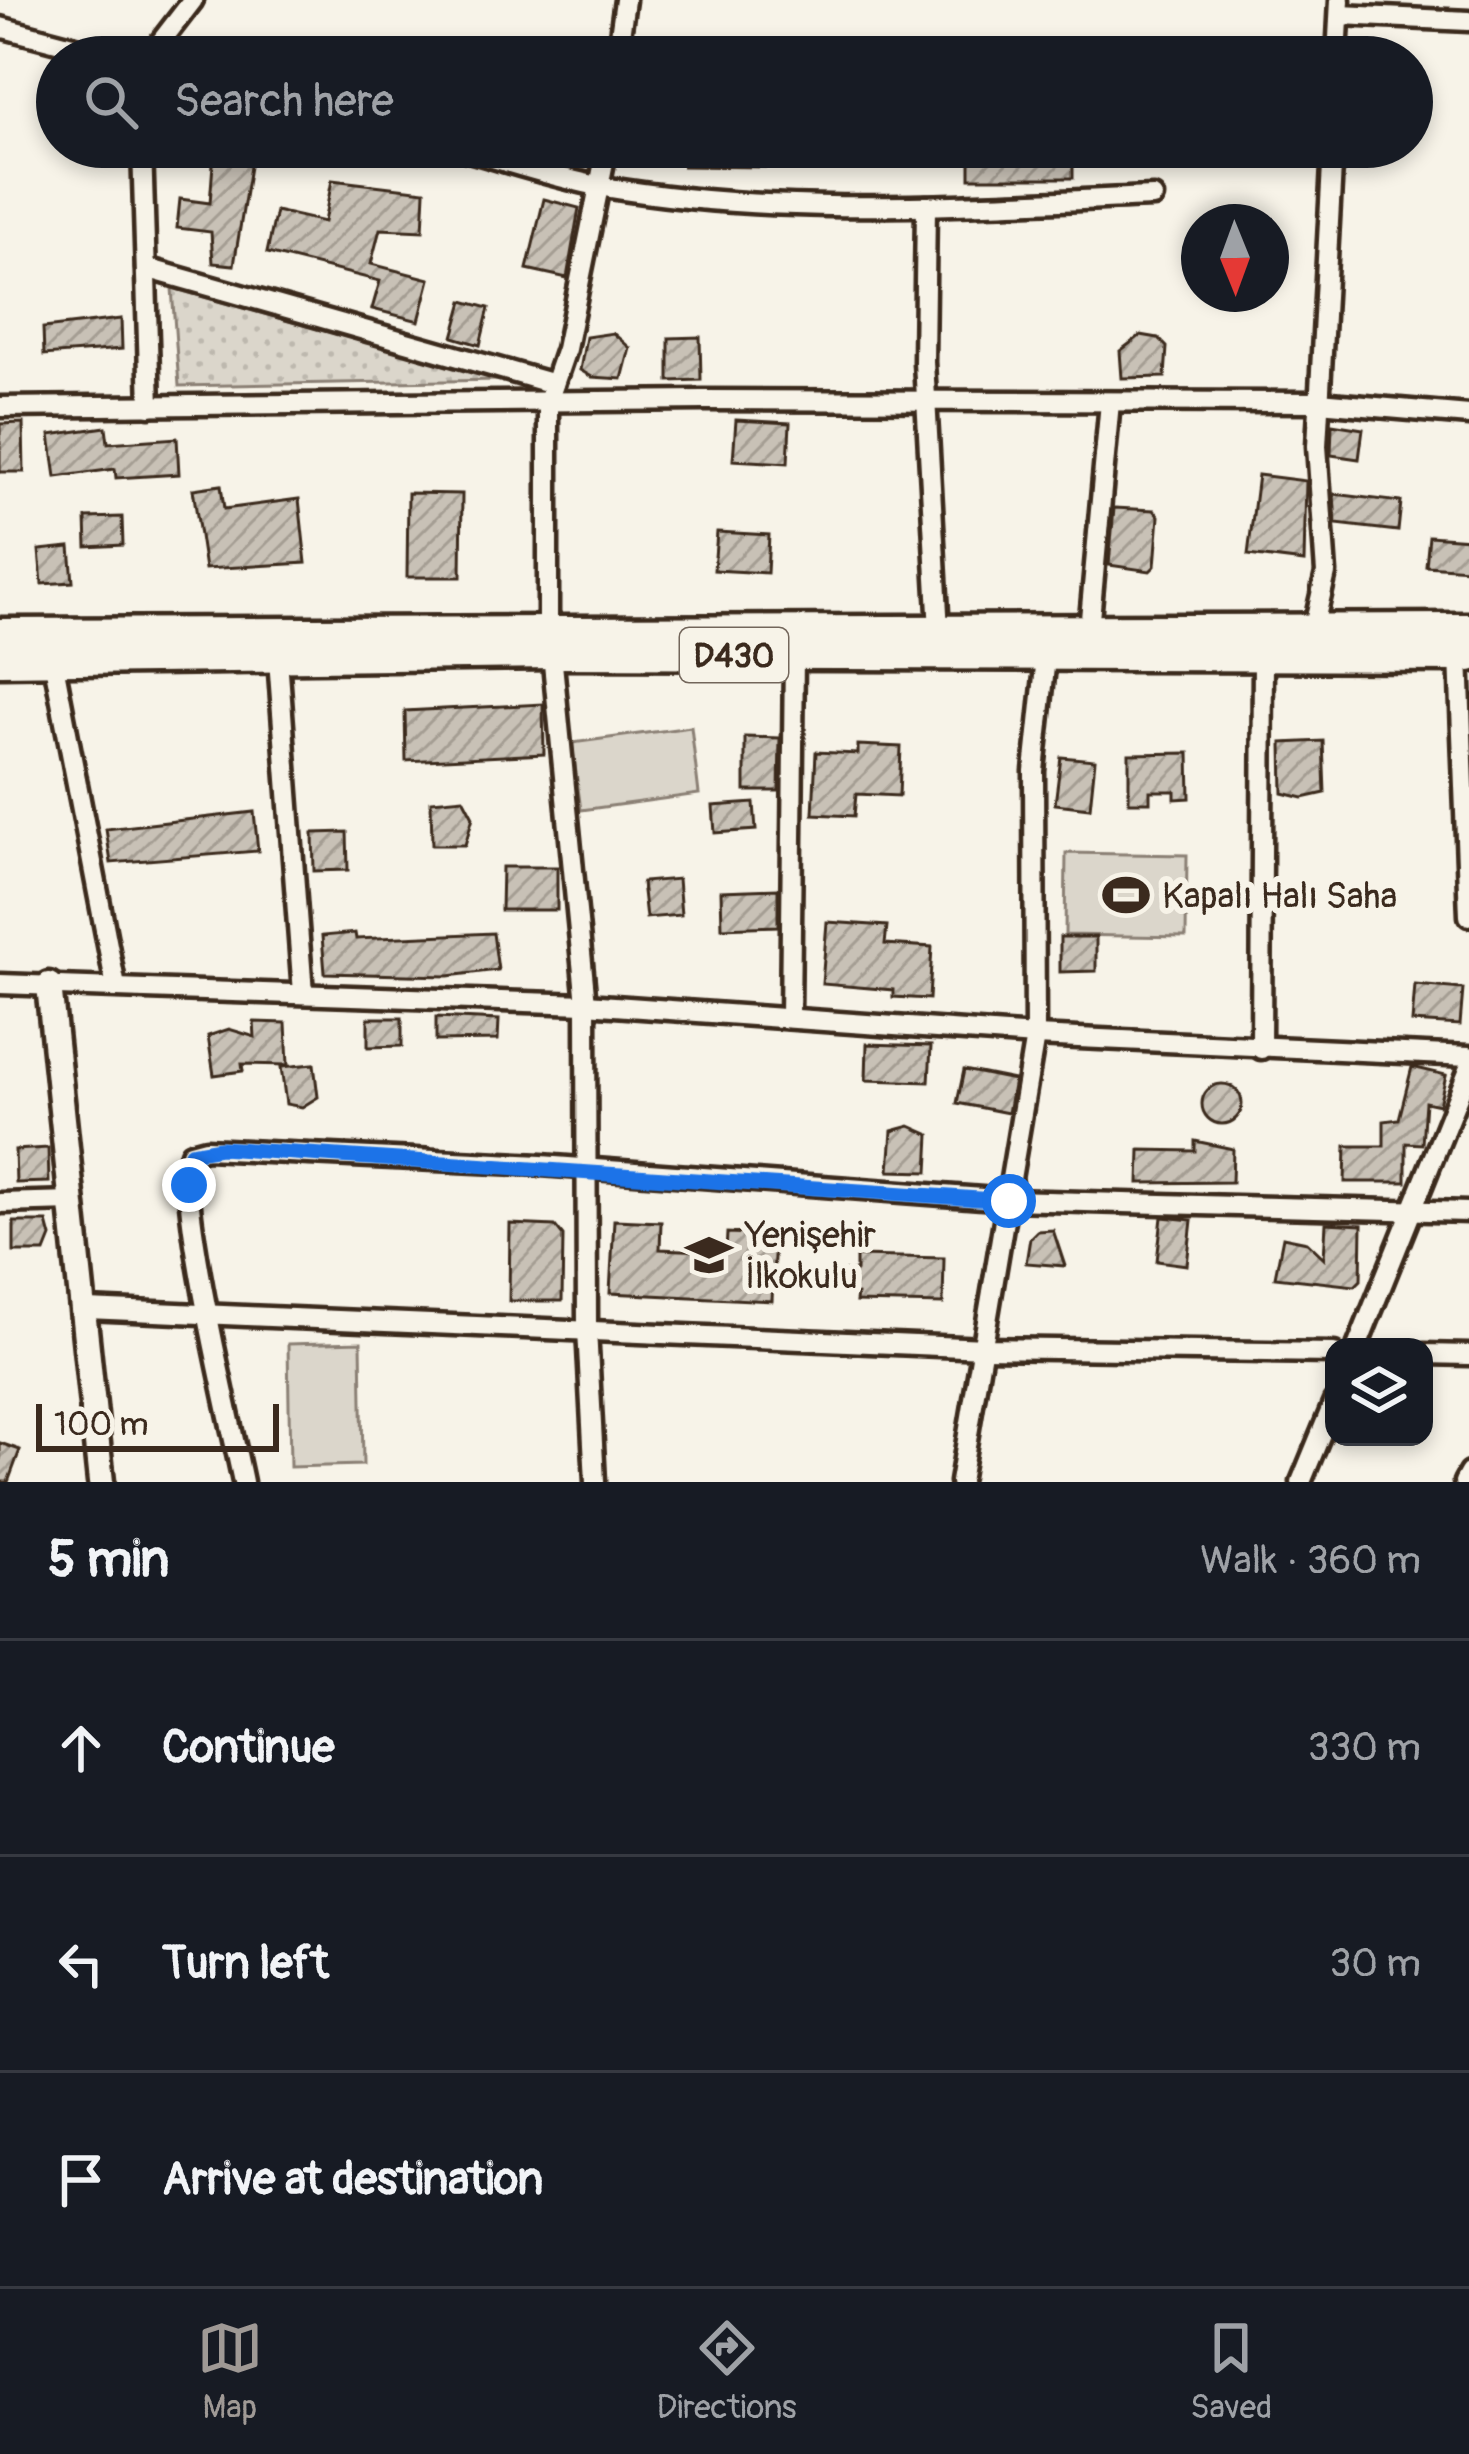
<!DOCTYPE html>
<meta charset="utf-8">
<style>
body{margin:0;font-family:Pangolin,sans-serif;background:#242831;color:#f1f3f6}
.controls{position:absolute;right:36px;bottom:36px;display:grid;overflow:hidden;border-radius:24px;box-shadow:0 6px 18px #0003}
.controls button{width:108px;height:108px;display:grid;place-items:center;padding:0;border:0;border-bottom:3px solid #363941;background:#171b24;color:#f1f3f6;font:60px sans-serif}
.compass{position:absolute;left:1181px;top:204px;width:108px;height:108px;border-radius:50%;background:#171b24;box-shadow:0 6px 18px #0003;rotate:179deg}
.scale{position:absolute;left:36px;bottom:30px;width:243px;box-sizing:border-box;padding-left:12px;border:6px solid #3b2a1e;border-top:0;font-size:33px;line-height:42px;white-space:nowrap;color:#3b2a1e;-webkit-text-stroke:9px #f7f3e8;paint-order:stroke}
.stop{position:absolute;width:36px;height:36px;margin:-27px;border:9px solid #1a73e8;border-radius:50%;background:#fff}
.stop.end{background:#1a73e8;border-color:#fff;box-shadow:0 3px 12px #0008}
.list{margin:0;padding:0;list-style:none}
h2{display:flex;justify-content:space-between;align-items:center;height:156px;margin:0;padding:0 48px;font-size:51px}
h2 small{font-size:39px;font-weight:400;color:#9ea1a6}
.list li{display:grid;grid-template-columns:78px 1fr auto;gap:36px;align-items:center;box-sizing:border-box;height:216px;padding:0 48px;border-top:3px solid #363941}
.list b{display:block;font-size:45px;white-space:nowrap}
.list em{font-size:39px;font-style:normal;color:#9ea1a6}
.icon{flex:none;width:66px;height:66px;fill:none;stroke:currentColor;stroke-width:2;stroke-linecap:round;stroke-linejoin:round}
.map{position:relative;flex:none;width:1469px;height:1482px;overflow:hidden}
.search{position:absolute;background:#171b24;box-shadow:0 6px 18px #0003;left:36px;right:36px;top:36px;height:132px;display:flex;align-items:center;gap:30px;box-sizing:border-box;padding:0 42px;border-radius:66px;color:#9ea1a6;font-size:45px}
.sheet{height:804px;background:#171b24}
nav{display:flex;justify-content:space-around;align-items:center;box-sizing:border-box;height:168px;border-top:3px solid #363941;background:#171b24;font-size:33px;color:#9ea1a6}
nav a{display:grid;justify-items:center;gap:6px}
nav .on{color:#9f9995}
.map>svg:first-child{display:block}
.grass{fill:url(#grass-dots);stroke:#8b8074;stroke-width:3}
.garden{fill:#dbd6cb;stroke:#8b8074;stroke-width:3}
.building{fill:url(#building-hatch);stroke:#3b2a1e;stroke-width:3}
.lines{fill:none;stroke-linecap:round;stroke-linejoin:round}
.minor-casing{stroke:#3b2a1e;stroke-width:27}
.tertiary-casing{stroke:#3b2a1e;stroke-width:33}
.trunk-casing{stroke:#3b2a1e;stroke-width:39}
.minor{stroke:#f7f3e8;stroke-width:18}
.tertiary{stroke:#f7f3e8;stroke-width:24}
.trunk{stroke:#f7f3e8;stroke-width:30}
.route{stroke:#1a73e8;stroke-width:15}
.labels{text-anchor:middle;stroke-width:12;stroke-linejoin:round;paint-order:stroke}
.shield{fill:#f7f3e8;stroke:#73665b;stroke-width:3}
.shield-label{font-size:33px;font-weight:bold;fill:#3b2a1e}
.poi-label{font-size:36px;fill:#3b2a1e;stroke:#f7f3e8;text-anchor:start}
</style>
<div class="map">
<svg width="1469" height="1482" viewBox="0 0 1469 1482">
<defs>
<pattern id="grass-dots" width="8" height="8" patternUnits="userSpaceOnUse" patternTransform="scale(3)"><rect width="8" height="8" fill="#dbd6cb"/><path d="M2 2h.1M6 6h.1" fill="none" stroke="#bdb8ae" stroke-width="1.8" stroke-linecap="round"/></pattern>
<pattern id="building-hatch" width="6" height="6" patternUnits="userSpaceOnUse" patternTransform="scale(3)"><rect width="6" height="6" fill="#c8c1b6"/><path d="M-1 1l2-2M0 6l6-6M5 7l2-2" fill="none" stroke="#a49d93"/></pattern>
</defs>
<rect width="100%" height="100%" fill="#f7f3e8"/>
<filter id="ink" filterUnits="userSpaceOnUse"><feTurbulence type="fractalNoise" baseFrequency=".00833" numOctaves="2"/><feDisplacementMap in="SourceGraphic" scale="24" xChannelSelector="R" yChannelSelector="G"/><feConvolveMatrix kernelMatrix="1 2 1 2 8 2 1 2 1" color-interpolation-filters="sRGB"/></filter>
<g filter="url(#ink)">
<!-- grass -->
<path class="grass" d="M172,288L500,380L179,386Z"/>
<!-- garden -->
<g class="garden">
<path d="M691,727L699,794L581,810L572,743Z"/>
<path d="M1066,853L1187,855L1186,937L1065,935Z"/>
<path d="M361,1342L363,1465L290,1467L288,1344Z"/>
</g>
<!-- building -->
<g class="building">
<path d="M644,147H769L768,167L683,166V159L653,161Z"/>
<rect x="970" y="147" width="103" height="31"/>
<path d="M214,151L252,154L234,265L213,263L211,232L177,228L180,199L210,203Z"/>
<path d="M332,180L425,191L423,231L380,229L371,264L430,279L419,321L372,309L380,281L267,253L276,211L324,222Z"/>
<path d="M544,199L579,208L567,278L527,269Z"/>
<path d="M463,301L489,308L480,345L453,337Z"/>
<path d="M121,319L122,349L44,355L43,328Z"/>
<path d="M613,333L630,348L622,379L592,377L580,370L586,337Z"/>
<path d="M1141,335L1158,338L1167,347L1165,377L1122,378L1120,351Z"/>
<path d="M700,337L701,380L669,381V338Z"/>
<path d="M736,420L790,423L788,463L733,460Z"/>
<path d="M23,423L24,472H0V424Z"/>
<path d="M1332,424L1363,429L1359,459L1331,455Z"/>
<path d="M106,427L108,443L177,438L179,474L116,478L115,469L56,477L50,435Z"/>
<path d="M1258,475L1306,481L1304,562L1248,555Z"/>
<path d="M221,485L224,509L299,499L306,563L205,569L193,489Z"/>
<path d="M408,493L462,494L461,577H407Z"/>
<path d="M1334,494L1401,502L1398,531L1336,524Z"/>
<path d="M1114,508L1154,510L1159,516L1155,566L1150,571L1109,565Z"/>
<path d="M122,517L123,545L87,547L86,518Z"/>
<path d="M717,532L769,535L767,573L714,570Z"/>
<path d="M1429,536L1469,539L1468,569L1426,566Z"/>
<path d="M70,547L73,582L42,584L39,550Z"/>
<path d="M543,704L544,754L406,761L405,711Z"/>
<path d="M745,737L780,738L779,791H745Z"/>
<path d="M1323,741L1325,793L1303,798L1283,793L1282,743Z"/>
<path d="M858,745L901,747L899,796L856,794L854,816L813,814L816,752L858,754Z"/>
<path d="M1189,753L1190,798L1175,799V791H1150V802H1129V754Z"/>
<path d="M1061,757L1095,760L1090,808L1055,804Z"/>
<path d="M463,798L473,817L465,845H432L431,801Z"/>
<path d="M754,803L756,830L715,833L713,806Z"/>
<path d="M254,812L258,851L111,863L106,829Z"/>
<path d="M347,832L348,870L314,871L313,833Z"/>
<path d="M502,867H557V910H501Z"/>
<path d="M678,879L681,915L646,918L642,882Z"/>
<path d="M778,889V926L722,928L721,891Z"/>
<path d="M827,922L887,926L885,944L932,947L929,999L893,997V990L822,984Z"/>
<path d="M355,933L356,939L493,933L498,970L448,976L325,973L322,936Z"/>
<path d="M1060,937H1096V971L1060,972Z"/>
<path d="M1415,985L1463,989L1460,1025L1412,1022Z"/>
<path d="M436,1017L499,1020L498,1040L436,1041Z"/>
<path d="M368,1018H402V1046L368,1047Z"/>
<path d="M254,1022L286,1023L288,1065L242,1064L243,1071L214,1075L208,1036L229,1029L255,1037Z"/>
<path d="M867,1044L931,1046L929,1082L866,1080Z"/>
<path d="M314,1064L318,1097L302,1107L286,1104L281,1067Z"/>
<path d="M1412,1067L1446,1075L1439,1105L1425,1102L1422,1144L1406,1143V1182H1345L1346,1146H1384V1121L1399,1119Z"/>
<path d="M964,1070L1014,1080L1008,1113L957,1103Z"/>
<circle cx="1222" cy="1104" r="20"/>
<path d="M910,1126L930,1135L928,1172L889,1171L892,1131Z"/>
<path d="M1195,1141L1233,1149L1232,1182L1139,1183L1140,1150L1195,1151Z"/>
<path d="M48,1148L49,1182L16,1183L15,1150Z"/>
<path d="M1162,1217L1192,1220L1187,1265L1157,1261Z"/>
<path d="M614,1220L661,1222L660,1249L726,1252L727,1233L775,1235L772,1301L610,1293Z"/>
<path d="M14,1222H47L51,1237L45,1252H14Z"/>
<path d="M1326,1223L1362,1225L1361,1280L1355,1286L1275,1277L1283,1237L1307,1242L1324,1258Z"/>
<path d="M510,1224L555,1226L563,1236L562,1301H509Z"/>
<path d="M1053,1230L1065,1266L1026,1263L1030,1238L1037,1231Z"/>
<path d="M856,1256L944,1258L943,1304L856,1302L857,1294L845,1293V1271H856Z"/>
<path d="M0,1443L20,1450L8,1482H0Z"/>
</g>
<g class="lines">
<defs>
<g id="minor">
<path d="M1340,15L1469,21"/>
<path d="M0,27L114,57"/>
<path d="M149,57L193,0"/>
<path d="M617,57L625,0"/>
<path d="M1337,57L1340,0"/>
<path d="M142,147L150,406"/>
<path d="M454,147C503,160 554,178 604,187C785,218 972,204 1153,197"/>
<path d="M926,206L924,362L939,631"/>
<path d="M146,268L554,384"/>
<path d="M0,407L703,400L1319,402L1469,415"/>
<path d="M1089,630L1110,402"/>
<path d="M1313,630L1326,573L1317,446L1333,147"/>
<path d="M548,632V402L566,349L607,147"/>
<path d="M552,653L586,1004L587,1329L595,1482"/>
<path d="M1459,656L1469,916"/>
<path d="M53,659L116,987"/>
<path d="M278,659L303,993"/>
<path d="M0,984L586,1004L1035,1036L1469,1056"/>
<path d="M790,1018L794,656"/>
<path d="M1261,1049L1263,656"/>
<path d="M0,1203L73,1201"/>
<path d="M87,1309L985,1348L1334,1353"/>
<path d="M1357,1347L1469,1069"/>
<path d="M1424,1354L1469,1355"/>
<path d="M243,1482C232,1427 175,1191 191,1153L206,1149L541,1165L1009,1200L1469,1212"/>
<path d="M960,1482L1035,1036L1034,771L1046,657"/>
<path d="M1301,1482L1334,1402"/>
<path d="M1464,1482L1469,1473"/>
</g>
<path id="tertiary" d="M49,985L101,1482"/>
<g id="trunk">
<path d="M0,634L1469,629"/>
<path d="M0,660L552,653L1469,656"/>
</g>
</defs>
<!-- minor casing -->
<use href="#minor" class="minor-casing"/>
<!-- tertiary casing -->
<use href="#tertiary" class="tertiary-casing"/>
<!-- trunk casing -->
<use href="#trunk" class="trunk-casing"/>
<!-- minor -->
<use href="#minor" class="minor"/>
<!-- tertiary -->
<use href="#tertiary" class="tertiary"/>
<!-- trunk -->
<use href="#trunk" class="trunk"/>
</g>
</g>
<g class="lines" filter="url(#ink)">
<!-- route -->
<path class="route" d="M189,1185L191,1153L220,1148L1009,1201"/>
</g>
<!-- icons -->
<defs>
<symbol id="stadium-bare" viewBox="-9 -9 18 18"><path d="M0-5a6.5 5 0 1 0 0 10a6.5 5 0 1 0 0-10ZM-3.5-1.8h7v3.6h-7Z" fill="#3b2a1e" stroke="#f7f3e8" stroke-width="2.5" paint-order="stroke"/></symbol>
<symbol id="school-bare" viewBox="-9 -9 18 18"><path d="M0-5L7-2L0 1L-7-2ZM-4 1L0 2.5L4 1V4Q0 6-4 4Z" fill="#3b2a1e" stroke="#f7f3e8" stroke-width="2.5" paint-order="stroke"/></symbol>
</defs>
<g fill-rule="evenodd">
<use href="#stadium-bare" x="1093" y="862" width="66" height="66"/>
<use href="#school-bare" x="676" y="1222" width="66" height="66"/>
</g>
<g class="labels">
<!-- shield labels -->
<rect class="shield" x="680" y="628" width="108" height="54" rx="9"/>
<g class="shield-label">
<text x="734" y="667">D430</text>
</g>
<!-- poi labels -->
<g class="poi-label">
<text x="1162" y="908">Kapalı Halı Saha</text>
<text x="745" y="1247">Yenişehir<tspan x="745" dy="41">İlkokulu</tspan></text>
</g>
</g>
</svg>
<div class="controls">
<button><svg class="icon" aria-label="layers" viewBox="0 0 24 24"><path d="M12 4l9 5-9 5-9-5zM3 14l9 5 9-5"/></svg></button>
</div>
<svg class="compass" viewBox="-18 -18 36 36"><path d="M0-13l5 13h-10z" fill="#e53935"/><path d="M0 13l5-13h-10z" fill="#9ea1a6"/></svg>
<div class="scale">100 m</div>
<div class="stop" style="left:1009px;top:1201px"></div>
<div class="stop end" style="left:189px;top:1185px"></div>
<div class="search"><svg class="icon" aria-label="search" viewBox="0 0 24 24"><circle cx="10" cy="10" r="6"/><path d="M15 15l6 6"/></svg>Search here</div>
</div>
<section class="sheet">
<h2>5 min<small>Walk · 360 m</small></h2>
<ul class="list">
<li><svg class="icon" aria-label="ahead" viewBox="0 0 24 24"><path d="M12 20V5M6 11l6-6 6 6"/></svg><div><b>Continue</b></div><em>330 m</em></li>
<li><svg class="icon" aria-label="left" viewBox="0 0 24 24"><path d="M17 20v-9H6M10 6l-5 5 5 5"/></svg><div><b>Turn left</b></div><em>30 m</em></li>
<li><svg class="icon" aria-label="arrive" viewBox="0 0 24 24"><path d="M6 21V4h12l-3 4 3 4H6"/></svg><div><b>Arrive at destination</b></div></li>
</ul>
</section>
<nav>
<a class="on"><svg class="icon" aria-label="map" viewBox="0 0 24 24"><path d="M3 6l6-2 6 2 6-2v14l-6 2-6-2-6 2zM9 4v14M15 6v14"/></svg>Map</a>
<a><svg class="icon" aria-label="directions" viewBox="0 0 24 24"><path d="M12 3l9 9-9 9-9-9zM9 14v-3h6M13 9l2 2-2 2"/></svg>Directions</a>
<a><svg class="icon" aria-label="saved" viewBox="0 0 24 24"><path d="M7 4h10v16l-5-4-5 4z"/></svg>Saved</a>
</nav>
